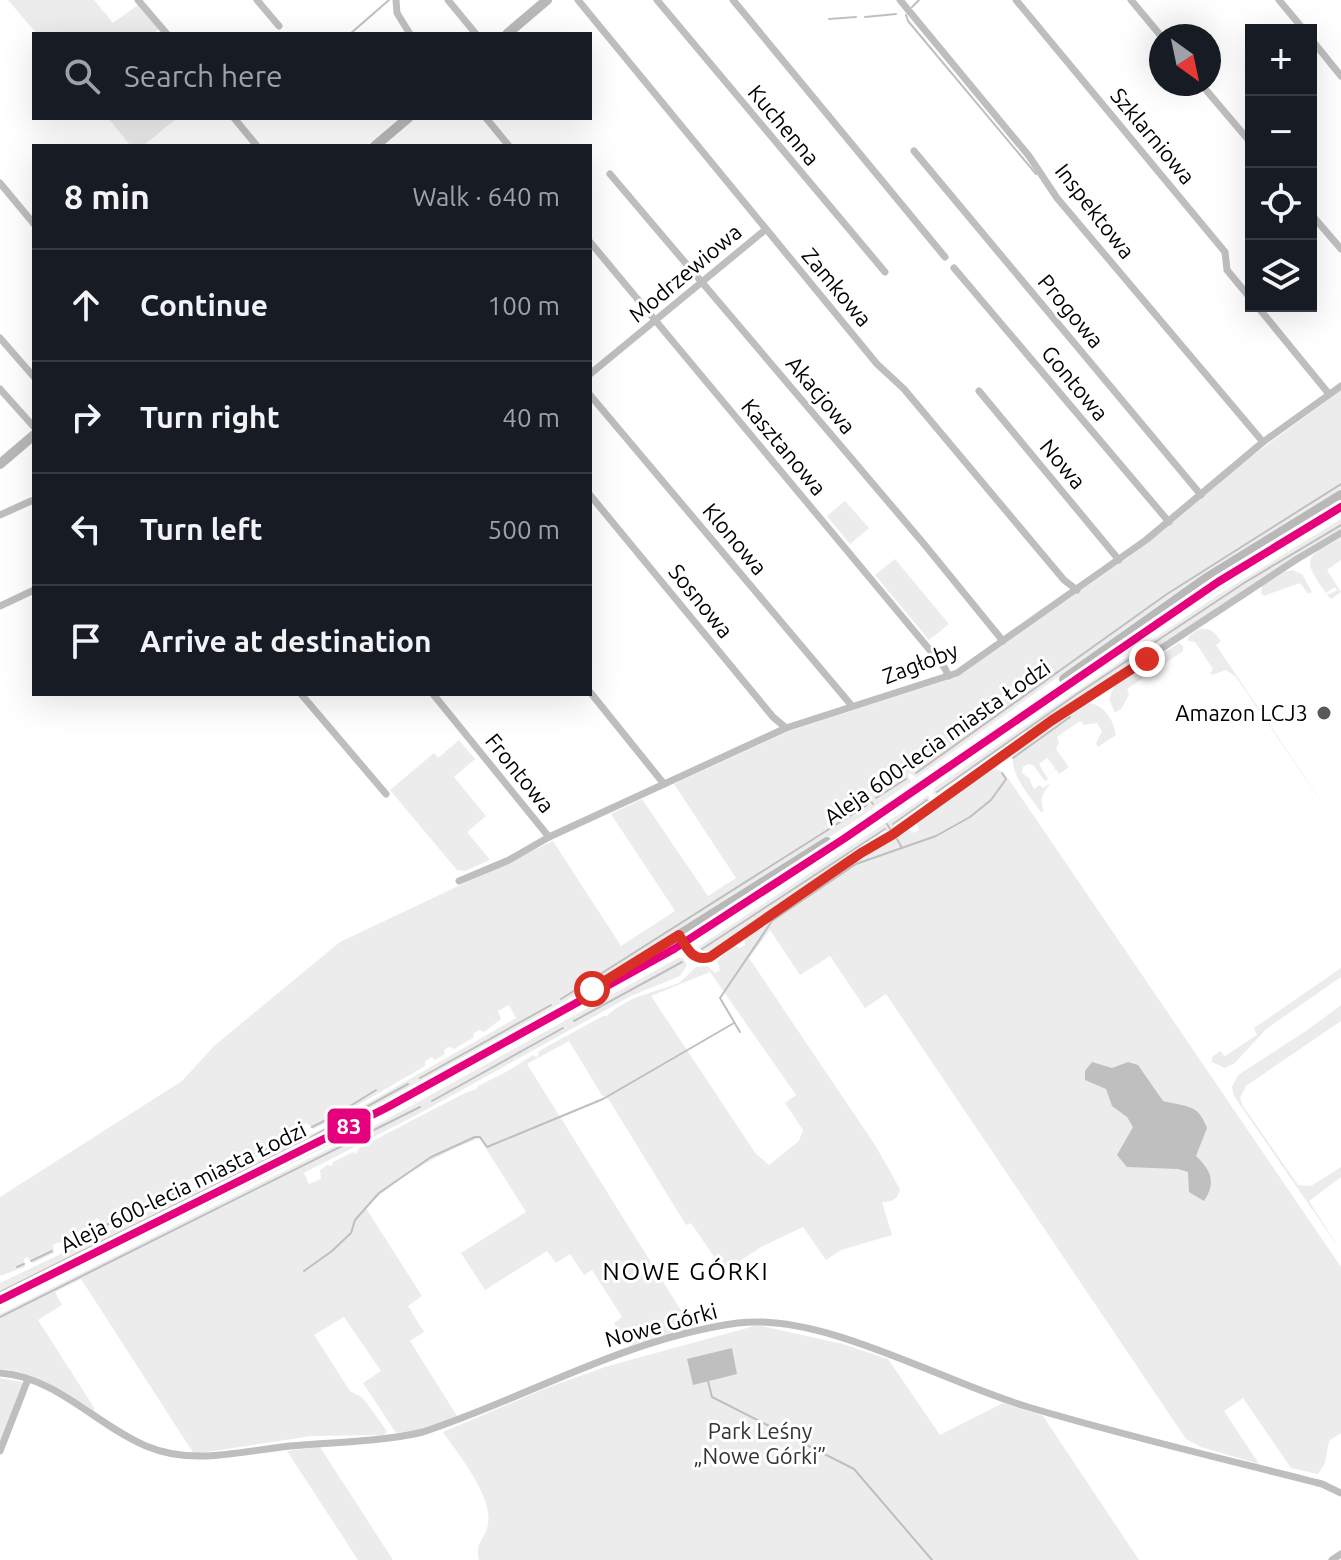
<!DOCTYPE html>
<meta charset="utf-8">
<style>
body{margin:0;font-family:Ubuntu,sans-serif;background:#20242c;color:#f1f3f6}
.controls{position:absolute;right:24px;top:24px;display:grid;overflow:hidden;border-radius:0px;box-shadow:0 8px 32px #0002}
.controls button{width:72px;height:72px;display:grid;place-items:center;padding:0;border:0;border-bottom:2px solid #363941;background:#171b24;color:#f1f3f6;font:40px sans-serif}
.compass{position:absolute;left:1149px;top:24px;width:72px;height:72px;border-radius:50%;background:#171b24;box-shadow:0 8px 32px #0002;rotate:147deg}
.stop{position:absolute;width:24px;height:24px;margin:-18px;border:6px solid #d93025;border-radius:50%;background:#fff}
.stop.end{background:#d93025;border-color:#fff;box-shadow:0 2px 8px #0008}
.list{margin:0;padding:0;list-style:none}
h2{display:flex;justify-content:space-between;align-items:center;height:104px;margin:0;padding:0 32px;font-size:34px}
h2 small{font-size:26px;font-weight:400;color:#9ea1a6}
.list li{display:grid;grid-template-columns:52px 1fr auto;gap:24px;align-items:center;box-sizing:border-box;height:112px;padding:0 32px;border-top:2px solid #363941}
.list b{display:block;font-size:30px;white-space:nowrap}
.list em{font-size:26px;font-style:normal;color:#9ea1a6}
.icon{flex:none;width:44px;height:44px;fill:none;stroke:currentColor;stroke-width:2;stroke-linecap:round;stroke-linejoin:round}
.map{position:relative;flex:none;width:1341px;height:1560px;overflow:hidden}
.search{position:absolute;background:#171b24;box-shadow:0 8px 32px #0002;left:32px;top:32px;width:560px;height:88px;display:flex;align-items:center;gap:20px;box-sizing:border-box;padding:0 28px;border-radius:0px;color:#9ea1a6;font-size:30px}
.panel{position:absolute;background:#171b24;box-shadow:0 8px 32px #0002;left:32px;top:144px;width:560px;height:552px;border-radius:0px}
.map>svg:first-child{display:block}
.green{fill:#ececec;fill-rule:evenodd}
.water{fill:#bfbfbf}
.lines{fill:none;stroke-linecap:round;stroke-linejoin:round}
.stream{stroke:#bfbfbf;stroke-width:2}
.street{stroke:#bebebe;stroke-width:7}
.secondary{stroke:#b8b8b8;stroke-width:10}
.bus-1-casing{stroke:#fff;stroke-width:14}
.bus-1{stroke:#e5007d;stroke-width:8}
.route{stroke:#d93025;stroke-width:10}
.poi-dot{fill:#595959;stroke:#fff;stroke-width:3}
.labels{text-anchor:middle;stroke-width:6;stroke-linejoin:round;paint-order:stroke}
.street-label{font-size:22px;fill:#000;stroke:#fff}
.poi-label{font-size:22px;fill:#000;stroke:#fff;text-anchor:end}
.park-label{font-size:22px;fill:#333;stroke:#fff}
.neighbourhood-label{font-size:24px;letter-spacing:2px;fill:#000;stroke:#fff}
.line-badge{stroke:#fff;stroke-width:3}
.badge-label{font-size:22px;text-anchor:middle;font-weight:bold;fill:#fff}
</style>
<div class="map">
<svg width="1341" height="1560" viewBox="0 0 1341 1560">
<rect width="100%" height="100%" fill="#fff"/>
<!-- green -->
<g class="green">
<path d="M8,0H94L113,23L138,5L159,29L152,34H37Z"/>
<path d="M108,118H177L143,146H131Z"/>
<path d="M1341,390V489L1200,576L916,778L910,773L908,775L911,782L850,824L563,1004L483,1050L334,1130L0,1294V1283L326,1127L516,1018L509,1005L498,1011L501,1019L484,1032L479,1030L474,1033L473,1038L454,1049L449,1047L444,1050L445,1054L435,1060L432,1057L425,1061V1066L341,1115L332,1111L334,1119L313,1129L307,1123L304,1124L306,1132L285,1143L278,1138L273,1140L274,1148L254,1158H248L198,1185H195L191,1179L185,1181L187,1190L140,1213H135L130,1204L124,1206L127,1219L107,1228H104L97,1218L92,1221L96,1232L65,1247L59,1242L53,1245L54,1253L33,1263L27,1257L24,1259L25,1267L0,1276V1197L182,1081L214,1046L340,942L553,841L621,946L675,911L611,814L642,799L708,896L736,878L674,784L789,731L957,677L1126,559L1244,462Z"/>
<path d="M845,501L869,528L850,544L827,516Z"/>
<path d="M1341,513V515C1192,603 1050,705 908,802C838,850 765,894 696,943L698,938L1224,584Z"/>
<path d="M1341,519V529L1281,565L1028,733L1025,730L937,792L939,795L933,794L934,788L1218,595Z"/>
<path d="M1341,538V560L1327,570L1341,592L1331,599L1327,595L1337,590L1335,587L1326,593C1302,558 1304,558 1341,538Z"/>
<path d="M895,559L949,624L929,640L875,575Z"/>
<path d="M1292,570L1302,574L1312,592L1308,594L1300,583L1264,596L1261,593L1262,586L1284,572Z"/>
<path d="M1199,629C1210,627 1215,633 1221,641L1216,645L1341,831L1236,677L1226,670L1212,675L1210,673L1213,669L1195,642L1188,641L1189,636Z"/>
<path d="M1179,643L1183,646V651L1127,689L1129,694L1122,708L1115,713L1109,699L1114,686Z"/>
<path d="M1087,703C1103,703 1114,720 1116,735L1098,747L1096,743L1102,731L1097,723L1084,725L1080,721L1057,737L1059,742L1056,749L1069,767L1059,774L1056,769L1052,772L1055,768L1047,758L1039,764L1048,779L1045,781L1033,765L1028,764L1023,767L1022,773L1029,778L1034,789L1040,785L1043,788L1050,783C1044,793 1038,798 1044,811L1041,812C1031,797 1007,772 1014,753Z"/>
<path d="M459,740L475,759L454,777L486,816L467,832L490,860L465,871L457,870L390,790L434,753L438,758Z"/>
<path d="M994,768L1003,772L1010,781L1341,1267V1433L1329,1441L1325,1463L1318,1474L1291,1468L1243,1398L1224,1411L1259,1464L1201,1447L1186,1439L886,994L865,1008L830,956L800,975L770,930L749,958L875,1145L900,1189C897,1201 892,1201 882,1202L892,1235L841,1250L826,1260L803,1227L761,1247L724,1271L691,1223L686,1225L609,1100L601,1094L569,1041L527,1064L692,1328L629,1346L614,1323L622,1317L592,1270L584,1275L570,1254L556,1263L547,1251L485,1290L461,1253L526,1212L480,1139H477C440,1153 393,1180 366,1208L422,1296L408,1306L424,1332L410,1341L457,1416C438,1425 418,1431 396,1433L363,1383L381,1371L344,1317L314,1335L350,1391L363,1398L387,1431L384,1435L311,1436L194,1454L81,1279L55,1292L62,1305L38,1320L95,1409L93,1411C65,1393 35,1371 0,1369V1314L382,1122L678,958H683L687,965L680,976L631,996L422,1112L304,1173L309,1184L321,1179L320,1170L327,1165L332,1166L333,1162L353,1152L356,1154L359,1148L467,1092L477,1089L478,1086L506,1072L533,1055L537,1057L539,1051L603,1016H607L613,1010L634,998L679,983L696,967L708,966L715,973L720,970L717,961L734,945L740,948L745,945L744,938L907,828L914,833L919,830L916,821L949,798L952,800L953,795ZM710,972L796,1095L785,1103L803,1130L799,1141L769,1165L756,1154L651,996Z"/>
<path d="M928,795L930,798L929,803L926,800L893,823L895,826L919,810L888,833L864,846L886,832L884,829L847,853L849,856L711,950L703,951L698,947Z"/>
<path d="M671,954H678L352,1134L25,1295L369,1122Z"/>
<path d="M1341,968V977L1266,1029L1235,1063L1225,1068L1212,1062V1057L1220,1051L1225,1056L1257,1035L1254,1028Z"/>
<path d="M1341,1005V1021L1246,1086L1240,1098L1243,1106L1298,1185L1311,1186L1341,1167V1177L1309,1201L1341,1251L1234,1096L1232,1087L1238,1075L1306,1031Z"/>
<path d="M758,1325L843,1344L888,1359L940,1435L1003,1403L1043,1416L1139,1560H479C474,1542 486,1539 488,1524C493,1496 458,1454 443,1432L549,1387L608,1366Z"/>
<path d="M0,1378L22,1382L23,1386L0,1443Z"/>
<path d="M320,1447L393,1560H358L287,1451Z"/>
</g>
<!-- water -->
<g class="water">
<path d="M1092,1062L1112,1068L1128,1062L1138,1065L1163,1101C1186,1107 1198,1103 1207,1128L1196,1156C1212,1171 1216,1183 1204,1201L1189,1192L1188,1172L1178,1169L1127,1167L1117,1155L1133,1127L1127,1117L1112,1106L1106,1089L1085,1080V1071Z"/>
<path d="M732,1348L737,1374L693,1385L687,1359Z"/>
</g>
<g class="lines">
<!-- stream -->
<g class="stream">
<path d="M912,7L919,0"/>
<path d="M906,15L908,21L1036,174"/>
<path d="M865,17L896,14"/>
<path d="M829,19L856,17"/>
<path d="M350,34L389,0"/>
<path d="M1013,758L1070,717"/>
<path d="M916,773L1167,594L1341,484"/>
<path d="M937,792L1074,696L1244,583L1341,525"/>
<path d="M876,798L906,779"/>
<path d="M870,800L873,804"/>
<path d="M887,824L890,829"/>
<path d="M893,824L927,800"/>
<path d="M897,839L902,848"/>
<path d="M702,949L885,829"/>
<path d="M561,999L867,805"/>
<path d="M574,1021L682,962"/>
<path d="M740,1032L720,998L772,921L856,864L936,836L970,817L991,800L1004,782L1006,779L1002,773"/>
<path d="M420,1078L551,1005"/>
<path d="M432,1101L563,1028"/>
<path d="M339,1113L376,1090"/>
<path d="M312,1127L332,1117"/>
<path d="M283,1141L304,1131"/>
<path d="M195,1183L247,1156L273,1146"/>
<path d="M136,1212L187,1187"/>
<path d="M104,1226L127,1216"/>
<path d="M64,1245L95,1230"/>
<path d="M31,1261L52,1251"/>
<path d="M17,1267L24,1264"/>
<path d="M304,1271L332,1251L351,1233L355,1220L379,1193L431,1157L475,1137H480L487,1147L603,1099L734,1023"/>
<path d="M0,1292L310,1138L408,1084"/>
<path d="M0,1317L420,1107"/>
<path d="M708,1381L712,1397L854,1469L932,1560"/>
</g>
<!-- street -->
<g class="street">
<path d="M138,0L167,34"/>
<path d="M257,0L279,26"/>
<path d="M396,0L397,13L410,34"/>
<path d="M448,0L476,34"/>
<path d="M578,0L877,364L904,389L1064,580L1077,590"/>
<path d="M657,0L885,272"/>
<path d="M733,0L945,257"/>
<path d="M900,0L1029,156L1057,198L1263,442"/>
<path d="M1016,0L1225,252L1227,270L1251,299"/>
<path d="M1131,0L1161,36"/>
<path d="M1279,0L1304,30"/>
<path d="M1311,39L1341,76"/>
<path d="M1201,84L1251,143"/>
<path d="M234,118L257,146"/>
<path d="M486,118L509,146"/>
<path d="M914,151L1201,495"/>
<path d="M610,174L924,544L1003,641"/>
<path d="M0,183L34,224"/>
<path d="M1311,214L1341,249"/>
<path d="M590,242L944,667L949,676"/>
<path d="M954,268L1169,522"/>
<path d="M1257,306L1329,394"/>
<path d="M0,338L34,377"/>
<path d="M590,374L765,230"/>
<path d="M0,389L34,427"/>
<path d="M979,391L1119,560"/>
<path d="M590,395L852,706"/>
<path d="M590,495L773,717L786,728"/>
<path d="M0,515L31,501"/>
<path d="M0,606L34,590"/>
<path d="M590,692L664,784"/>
<path d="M301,694L386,794"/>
<path d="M433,694L549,837"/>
<path d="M459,881L509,860L549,837L786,728L957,673L1146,540L1263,442L1341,386"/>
<path d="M682,940L696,957L705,959L715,954L861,853L892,835L1065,712L1297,559L1341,533"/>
<path d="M0,1373C57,1377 96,1425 146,1446C193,1466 241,1451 290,1446C335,1442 380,1442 423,1432C529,1397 626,1338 738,1323C823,1312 945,1383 1028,1407C1125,1436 1224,1459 1322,1484L1341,1493"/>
<path d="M0,1451L28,1379"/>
<path d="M1332,1560L1341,1554"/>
</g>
<!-- secondary -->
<g class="secondary">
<path d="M507,34L547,0"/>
<path d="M375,146L408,118"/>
<path d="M0,464L34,435"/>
<path d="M1064,679L1205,579L1341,495"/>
<path d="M617,974L827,842"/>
<path d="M0,1300L386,1108L674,949L845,838L1218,582L1341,507"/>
</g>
<defs>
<path id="bus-1" d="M0,1300L386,1108L674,949L845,838L1218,582L1341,507"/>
</defs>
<!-- bus-1 casing -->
<use href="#bus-1" class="bus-1-casing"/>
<!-- bus-1 -->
<use href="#bus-1" class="bus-1"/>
</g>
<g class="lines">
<!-- route -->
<path class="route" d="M592,989L679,935C687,948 692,962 710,957L861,853L892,835L1051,721L1147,659"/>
</g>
<!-- markers -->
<circle class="poi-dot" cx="1324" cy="713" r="8"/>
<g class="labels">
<!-- street labels -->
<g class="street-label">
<text transform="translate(784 125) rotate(50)" y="8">Kuchenna</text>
<text transform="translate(1153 136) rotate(50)" y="8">Szklarniowa</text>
<text transform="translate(1095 211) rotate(52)" y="8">Inspektowa</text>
<text transform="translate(685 273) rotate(-40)" y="8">Modrzewiowa</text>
<text transform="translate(837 287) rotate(50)" y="8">Zamkowa</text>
<text transform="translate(1071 311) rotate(50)" y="8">Progowa</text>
<text transform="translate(1075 383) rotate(50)" y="8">Gontowa</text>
<text transform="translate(821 395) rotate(50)" y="8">Akacjowa</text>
<text transform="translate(784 447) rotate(50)" y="8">Kasztanowa</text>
<text transform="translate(1063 464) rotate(50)" y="8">Nowa</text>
<text transform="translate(735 539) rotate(50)" y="8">Klonowa</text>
<text transform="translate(701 601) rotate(51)" y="8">Sosnowa</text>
<text transform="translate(920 663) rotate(-21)" y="8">Zagłoby</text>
<text transform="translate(937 742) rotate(-35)" y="8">Aleja 600-lecia miasta Łodzi</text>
<text transform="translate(520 773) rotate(51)" y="8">Frontowa</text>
<text transform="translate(183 1187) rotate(-26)" y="8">Aleja 600-lecia miasta Łodzi</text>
<text transform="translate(661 1325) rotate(-15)" y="8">Nowe Górki</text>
</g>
<!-- poi labels -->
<g class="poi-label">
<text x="1308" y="721">Amazon LCJ3</text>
</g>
<!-- park labels -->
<g class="park-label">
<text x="760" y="1439">Park Leśny<tspan x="760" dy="25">„Nowe Górki”</tspan></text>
</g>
<!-- neighbourhood labels -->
<g class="neighbourhood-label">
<text x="686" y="1280">NOWE GÓRKI</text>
</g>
</g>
<rect class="line-badge" x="326" y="1107" width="46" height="38" rx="8" fill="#e5007d"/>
<g class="badge-label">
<text x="349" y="1134">83</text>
</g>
</svg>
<div class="controls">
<button>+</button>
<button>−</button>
<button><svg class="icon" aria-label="locate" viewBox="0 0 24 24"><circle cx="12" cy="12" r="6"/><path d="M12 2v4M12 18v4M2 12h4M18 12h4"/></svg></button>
<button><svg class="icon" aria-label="layers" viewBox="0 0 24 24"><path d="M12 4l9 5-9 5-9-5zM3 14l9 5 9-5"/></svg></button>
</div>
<svg class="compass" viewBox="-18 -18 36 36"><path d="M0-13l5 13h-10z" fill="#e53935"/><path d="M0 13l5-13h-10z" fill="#9ea1a6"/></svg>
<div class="stop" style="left:592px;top:989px"></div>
<div class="stop end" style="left:1147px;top:659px"></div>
<div class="search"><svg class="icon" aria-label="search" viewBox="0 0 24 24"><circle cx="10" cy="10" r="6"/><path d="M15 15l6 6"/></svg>Search here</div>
<section class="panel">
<h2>8 min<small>Walk · 640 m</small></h2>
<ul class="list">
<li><svg class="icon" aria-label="ahead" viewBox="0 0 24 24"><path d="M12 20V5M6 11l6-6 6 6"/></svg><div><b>Continue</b></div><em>100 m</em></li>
<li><svg class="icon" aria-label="right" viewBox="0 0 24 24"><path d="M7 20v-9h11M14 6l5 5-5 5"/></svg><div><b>Turn right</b></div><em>40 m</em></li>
<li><svg class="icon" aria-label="left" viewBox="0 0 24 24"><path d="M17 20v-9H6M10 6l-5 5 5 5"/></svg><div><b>Turn left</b></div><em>500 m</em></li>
<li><svg class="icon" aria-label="arrive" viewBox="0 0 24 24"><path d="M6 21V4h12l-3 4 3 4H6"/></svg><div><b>Arrive at destination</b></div></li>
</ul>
</section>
</div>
